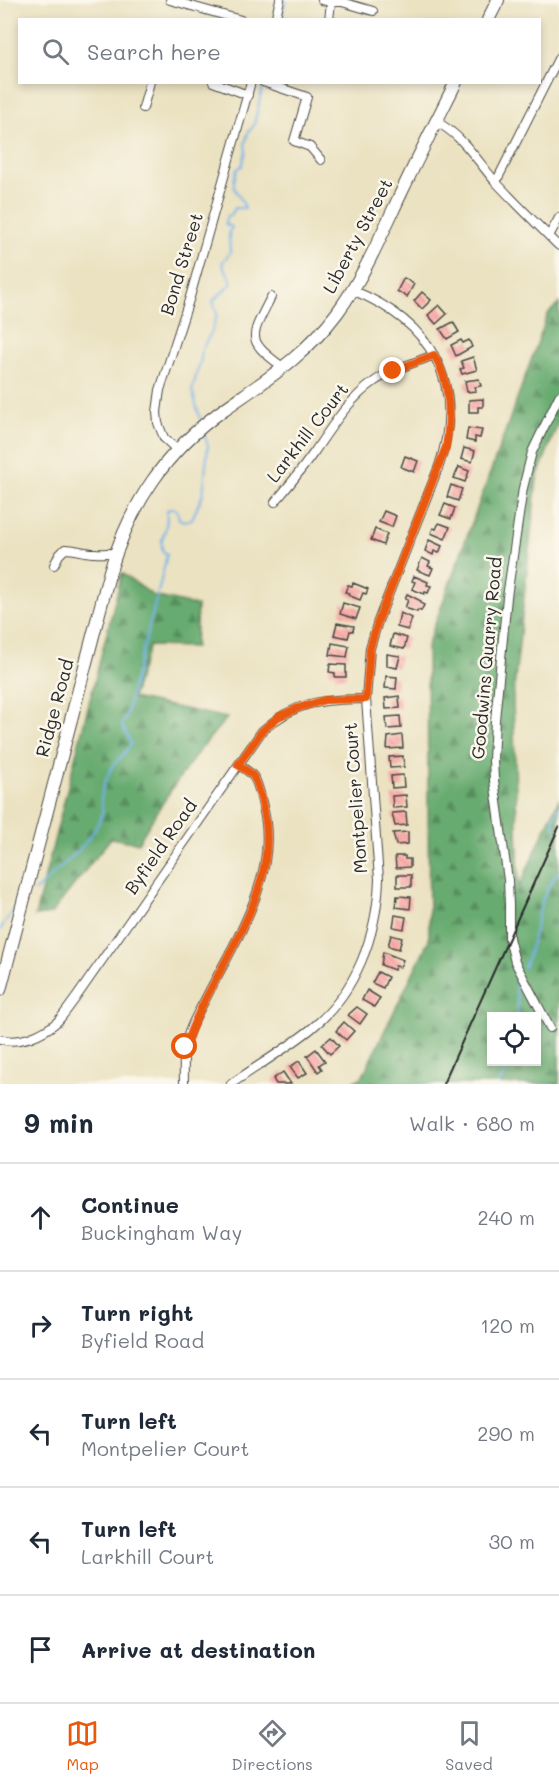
<!DOCTYPE html>
<meta charset="utf-8">
<style>
body{margin:0;font-family:Mali,sans-serif;background:#f6f6f7;color:#1f2937}
.controls{position:absolute;right:18px;bottom:18px;display:grid;overflow:hidden;border-radius:0px;box-shadow:0 3px 9px #0003}
.controls button{width:54px;height:54px;display:grid;place-items:center;padding:0;border:0;border-bottom:2px solid #e0e1e3;background:#fff;color:#1f2937;font:30px sans-serif}
.stop{position:absolute;width:18px;height:18px;margin:-14px;border:4px solid #ea580c;border-radius:50%;background:#fff}
.stop.end{background:#ea580c;border-color:#fff;box-shadow:0 2px 6px #0008}
.list{margin:0;padding:0;list-style:none}
h2{display:flex;justify-content:space-between;align-items:center;height:78px;margin:0;padding:0 24px;font-size:26px}
h2 small{font-size:20px;font-weight:400;color:#747a83}
.list li{display:grid;grid-template-columns:39px 1fr auto;gap:18px;align-items:center;box-sizing:border-box;height:108px;padding:0 24px;border-top:2px solid #e0e1e3}
.list b{display:block;font-size:22px;white-space:nowrap}
.list p{margin:0;font-size:20px;white-space:nowrap;color:#747a83}
.list em{font-size:20px;font-style:normal;color:#747a83}
.icon{flex:none;width:33px;height:33px;fill:none;stroke:currentColor;stroke-width:2;stroke-linecap:round;stroke-linejoin:round}
.map{position:relative;flex:none;width:559px;height:1084px;overflow:hidden}
.search{position:absolute;background:#fff;box-shadow:0 3px 9px #0003;left:18px;right:18px;top:18px;height:66px;display:flex;align-items:center;gap:15px;box-sizing:border-box;padding:0 21px;border-radius:0px;color:#747a83;font-size:22px}
.sheet{height:618px;background:#fff}
nav{display:flex;justify-content:space-around;align-items:center;box-sizing:border-box;height:84px;border-top:2px solid #e0e1e3;background:#fff;font-size:16px;color:#747a83}
nav a{display:grid;justify-items:center;gap:3px}
nav .on{color:#ea580c}
.map>svg:first-child{display:block}
.forest{fill:url(#forest-firs);stroke:#496b4e;stroke-width:1.5;fill-rule:evenodd}
.lines{fill:none;stroke-linecap:round;stroke-linejoin:round}
.stream{stroke:#75b3e8;stroke-width:2}
.building{fill:url(#building-back-hatch)}
.minor-casing{stroke:#484642;stroke-width:10}
.highway-casing{stroke:#484642;stroke-width:14}
.minor{stroke:#fff;stroke-width:8}
.highway{stroke:#fff;stroke-width:12}
.rail{stroke:#2b2b2b;stroke-width:2}
.route{stroke:#ea580c;stroke-width:8}
.labels{text-anchor:middle;stroke-width:5;stroke-linejoin:round;paint-order:stroke}
.street-label{font-size:18px;fill:#2b2b2b;stroke:#fbf7ec}
</style>
<div class="map">
<svg width="559" height="1084" viewBox="0 0 559 1084">
<defs>
<pattern id="forest-firs" width="22" height="20" patternUnits="userSpaceOnUse" patternTransform="scale(1.5)"><rect width="22" height="20" fill="#67ab70"/><path d="M5 1l3.5 6h-7zM16 11l3.5 6h-7z" fill="#558b5c"/></pattern>
<pattern id="building-back-hatch" width="6" height="6" patternUnits="userSpaceOnUse" patternTransform="scale(1.5)"><rect width="6" height="6" fill="#fdaba8"/><path d="M-1 5l2 2M0 0l6 6M5-1l2 2" fill="none" stroke="#d99391"/></pattern>
</defs>
<rect width="100%" height="100%" fill="#fbf7ec"/>
<filter id="ink" filterUnits="userSpaceOnUse"><feTurbulence type="fractalNoise" baseFrequency=".0167" numOctaves="2"/><feDisplacementMap in="SourceGraphic" scale="12" xChannelSelector="R" yChannelSelector="G"/><feConvolveMatrix kernelMatrix="1 2 1 2 8 2 1 2 1" color-interpolation-filters="sRGB"/></filter>
<filter id="wash" filterUnits="userSpaceOnUse"><feTurbulence type="fractalNoise" baseFrequency=".008" numOctaves="4" result="noise"/><feDisplacementMap in="SourceGraphic" scale="24" xChannelSelector="R" yChannelSelector="G"/><feGaussianBlur stdDeviation="1.35" result="paint"/><feColorMatrix in="noise" values="0 0 0 0 0 0 0 0 0 0 0 0 0 0 0 0 0 1.4 0 .05"/><feComposite in="paint" operator="in"/></filter>
<g filter="url(#wash)">
<rect width="100%" height="100%" fill="#ebe2c1"/>
<!-- forest -->
<g class="forest">
<path d="M559,303V421L537,478L513,699L519,887L559,799V1084H349L362,1077L429,940L427,646L548,314ZM492,1017H536V1062H492Z"/>
<path d="M122,573L154,596L197,606L195,647L149,646L132,698L227,718C192,756 164,799 138,843L111,838L51,914L35,916Z"/>
</g>
<g class="lines">
<!-- stream -->
<g class="stream">
<path d="M280,20L286,0"/>
<path d="M200,419L192,390L201,359L202,349L212,331L217,314L213,301L232,283C230,274 224,271 222,263L230,253L229,232L232,228L231,226H227L225,223L227,216L231,215L235,208H245L242,201L234,188V181L237,169L242,166L246,151L245,144L248,133L254,125L263,85"/>
<path d="M555,828L553,818L559,807"/>
<path d="M35,891C56,871 94,842 102,814C104,808 101,805 101,800C101,792 107,776 111,769C116,759 126,755 131,743L122,726C129,712 130,697 134,681C146,639 158,597 167,554L163,552C159,537 165,537 166,526C167,521 167,515 167,510L174,508L177,510L179,519L184,521L192,519L203,494L208,446L205,436"/>
<path d="M0,930L7,919L15,910"/>
<path d="M524,967C538,936 535,897 559,872"/>
<path d="M518,982L516,986L518,1017"/>
<path d="M499,1084L506,1071L505,1062"/>
</g>
</g>
<g id="blocks">
<!-- building -->
<g class="building">
<path d="M404,278L414,284L407,297L397,291Z"/>
<path d="M422,292L431,300L422,309L414,301Z"/>
<path d="M439,305L447,314L436,324L428,315Z"/>
<path d="M453,322L459,332L447,339L440,329Z"/>
<path d="M461,340L463,343L469,340L472,347L456,356L451,345Z"/>
<path d="M473,357L477,370L462,374L460,369L464,368L461,361Z"/>
<path d="M479,379L481,386L475,387L476,391L467,392L465,381Z"/>
<path d="M483,399V407H478V412H469V400Z"/>
<path d="M468,428L482,430L480,438L475,437V442L466,440Z"/>
<path d="M464,448L475,451L472,462L461,459Z"/>
<path d="M405,456L418,461L414,472L401,467Z"/>
<path d="M459,467L469,471L465,482L454,478Z"/>
<path d="M451,485L462,489L458,501L447,497Z"/>
<path d="M445,504L455,508L451,519L440,515Z"/>
<path d="M384,511L396,516L392,527L379,522Z"/>
<path d="M439,523L450,527L445,539L431,533L433,528L436,529Z"/>
<path d="M375,529L387,534L383,545L371,540Z"/>
<path d="M429,540L442,546L439,553L434,551L433,555L425,551Z"/>
<path d="M422,558L430,562L428,566L433,568L430,575L417,570Z"/>
<path d="M414,576L428,582L427,585L431,586L428,593L425,592L424,594L412,589L415,582L412,581Z"/>
<path d="M353,583L368,589L366,594L363,593L360,600L348,595L349,593L345,592L348,585L352,586Z"/>
<path d="M407,594L421,601L420,603L424,605L421,611L418,610L417,612L405,608L408,600L405,599Z"/>
<path d="M343,603L360,608L356,619L340,614Z"/>
<path d="M400,613L412,618L408,630L397,627Z"/>
<path d="M337,623L354,626L353,631H350L348,638L334,635Z"/>
<path d="M393,634L407,638L404,649L390,646Z"/>
<path d="M332,643L349,646L347,657L330,655Z"/>
<path d="M387,654L400,656L397,668L387,666Z"/>
<path d="M330,664L346,665V677H335V673L329,672Z"/>
<path d="M386,676L397,677L396,689L385,688Z"/>
<path d="M399,696L400,708L386,709L385,698Z"/>
<path d="M400,716L401,728L387,729L386,717Z"/>
<path d="M402,735L403,748L387,749L388,737Z"/>
<path d="M403,756L404,767L390,768L389,757Z"/>
<path d="M403,775L404,787L392,788L391,776Z"/>
<path d="M406,795L407,807L393,808L392,796Z"/>
<path d="M406,812L407,825L395,826L392,813Z"/>
<path d="M408,832V844L396,845L393,833Z"/>
<path d="M395,856H405V859H410V867L396,868Z"/>
<rect x="397" y="875" width="14" height="12"/>
<path d="M397,896L411,897L410,909L396,907Z"/>
<path d="M395,915L406,917L404,929L393,927Z"/>
<path d="M391,935L402,938L399,949L388,946Z"/>
<path d="M383,952L403,960L400,967L395,966L394,970L381,965Z"/>
<path d="M378,972L388,977L383,988L372,983Z"/>
<path d="M367,990L380,998L374,1007L362,1000Z"/>
<path d="M357,1007L367,1014L360,1024L348,1015Z"/>
<path d="M344,1022L354,1031L346,1040L336,1031Z"/>
<path d="M331,1037L339,1046L330,1054L322,1045Z"/>
<path d="M316,1049L325,1061L319,1065L322,1069L318,1072L307,1056Z"/>
<path d="M299,1061L307,1073L298,1078L290,1067Z"/>
<path d="M283,1072L291,1084H276L273,1079Z"/>
</g>
</g>
</g>
<g filter="url(#ink)">
<use href="#blocks" fill-opacity="0" stroke="#484642" stroke-width="1.5"/>
<g class="lines">
<defs>
<g id="minor">
<path d="M170,0L241,20"/>
<path d="M322,0L331,2H342L373,11"/>
<path d="M275,20L280,0"/>
<path d="M329,20L331,2"/>
<path d="M213,82L248,95"/>
<path d="M263,82L307,97L294,141L310,147L321,160"/>
<path d="M143,108L150,82"/>
<path d="M436,122C460,133 477,160 494,180C515,203 537,224 559,246"/>
<path d="M496,182L559,57"/>
<path d="M549,236L559,218"/>
<path d="M271,297C250,339 245,339 284,368"/>
<path d="M177,450L164,438L158,423L157,412L160,390L190,297L251,82"/>
<path d="M275,502C289,486 302,469 315,451C332,426 349,399 375,381C392,369 414,363 434,355"/>
<path d="M54,565L59,555L65,549C76,549 85,553 95,553C102,554 108,552 115,554"/>
<path d="M550,1028L515,962L509,938V905L508,880L494,780L493,760L495,720L507,597L523,488L532,452L559,396"/>
<path d="M0,1039C19,1045 43,1034 57,1022C64,1015 69,1007 75,999L262,731C297,700 322,700 366,699"/>
<path d="M184,1084C184,1072 183,1059 185,1047C188,1028 200,1010 209,992C238,936 280,873 263,807C261,798 259,784 253,776C250,772 243,768 239,765"/>
<path d="M231,1084C257,1066 286,1049 311,1029C356,993 377,936 379,879L366,699L370,648L378,621L439,466C467,382 431,322 352,290"/>
</g>
<g id="highway">
<path d="M488,20L498,0"/>
<path d="M0,990L110,571C131,503 165,452 223,410C267,379 304,357 337,313C365,275 383,231 403,189C420,153 438,118 456,82"/>
</g>
</defs>
<!-- minor casing -->
<use href="#minor" class="minor-casing"/>
<!-- highway casing -->
<use href="#highway" class="highway-casing"/>
<!-- minor -->
<use href="#minor" class="minor"/>
<!-- highway -->
<use href="#highway" class="highway"/>
<!-- rail -->
<path class="rail" d="M443,1084L559,827"/>
</g>
</g>
<g class="lines" filter="url(#ink)">
<!-- route -->
<path class="route" d="M185,1047C210,969 285,893 263,807C261,798 259,784 253,776C250,772 243,768 238,765L262,731L278,717L298,708L325,700L366,699L370,648L378,621L446,447C451,416 451,383 434,355L393,371"/>
</g>
<g class="labels">
<!-- street labels -->
<g class="street-label">
<text transform="translate(358 236) rotate(-62)" y="6">Liberty Street</text>
<text transform="translate(182 264) rotate(-73)" y="6">Bond Street</text>
<text transform="translate(308 433) rotate(-52)" y="6">Larkhill Court</text>
<text transform="translate(487 658) rotate(-85)" y="6">Goodwins Quarry Road</text>
<text transform="translate(55 708) rotate(-75)" y="6">Ridge Road</text>
<text transform="translate(356 798) rotate(-94)" y="6">Montpelier Court</text>
<text transform="translate(161 847) rotate(-55)" y="6">Byfield Road</text>
</g>
</g>
</svg>
<div class="controls">
<button><svg class="icon" aria-label="locate" viewBox="0 0 24 24"><circle cx="12" cy="12" r="6"/><path d="M12 2v4M12 18v4M2 12h4M18 12h4"/></svg></button>
</div>
<div class="stop" style="left:185px;top:1047px"></div>
<div class="stop end" style="left:393px;top:371px"></div>
<div class="search"><svg class="icon" aria-label="search" viewBox="0 0 24 24"><circle cx="10" cy="10" r="6"/><path d="M15 15l6 6"/></svg>Search here</div>
</div>
<section class="sheet">
<h2>9 min<small>Walk · 680 m</small></h2>
<ul class="list">
<li><svg class="icon" aria-label="ahead" viewBox="0 0 24 24"><path d="M12 20V5M6 11l6-6 6 6"/></svg><div><b>Continue</b><p>Buckingham Way</p></div><em>240 m</em></li>
<li><svg class="icon" aria-label="right" viewBox="0 0 24 24"><path d="M7 20v-9h11M14 6l5 5-5 5"/></svg><div><b>Turn right</b><p>Byfield Road</p></div><em>120 m</em></li>
<li><svg class="icon" aria-label="left" viewBox="0 0 24 24"><path d="M17 20v-9H6M10 6l-5 5 5 5"/></svg><div><b>Turn left</b><p>Montpelier Court</p></div><em>290 m</em></li>
<li><svg class="icon" aria-label="left" viewBox="0 0 24 24"><path d="M17 20v-9H6M10 6l-5 5 5 5"/></svg><div><b>Turn left</b><p>Larkhill Court</p></div><em>30 m</em></li>
<li><svg class="icon" aria-label="arrive" viewBox="0 0 24 24"><path d="M6 21V4h12l-3 4 3 4H6"/></svg><div><b>Arrive at destination</b></div></li>
</ul>
</section>
<nav>
<a class="on"><svg class="icon" aria-label="map" viewBox="0 0 24 24"><path d="M3 6l6-2 6 2 6-2v14l-6 2-6-2-6 2zM9 4v14M15 6v14"/></svg>Map</a>
<a><svg class="icon" aria-label="directions" viewBox="0 0 24 24"><path d="M12 3l9 9-9 9-9-9zM9 14v-3h6M13 9l2 2-2 2"/></svg>Directions</a>
<a><svg class="icon" aria-label="saved" viewBox="0 0 24 24"><path d="M7 4h10v16l-5-4-5 4z"/></svg>Saved</a>
</nav>
